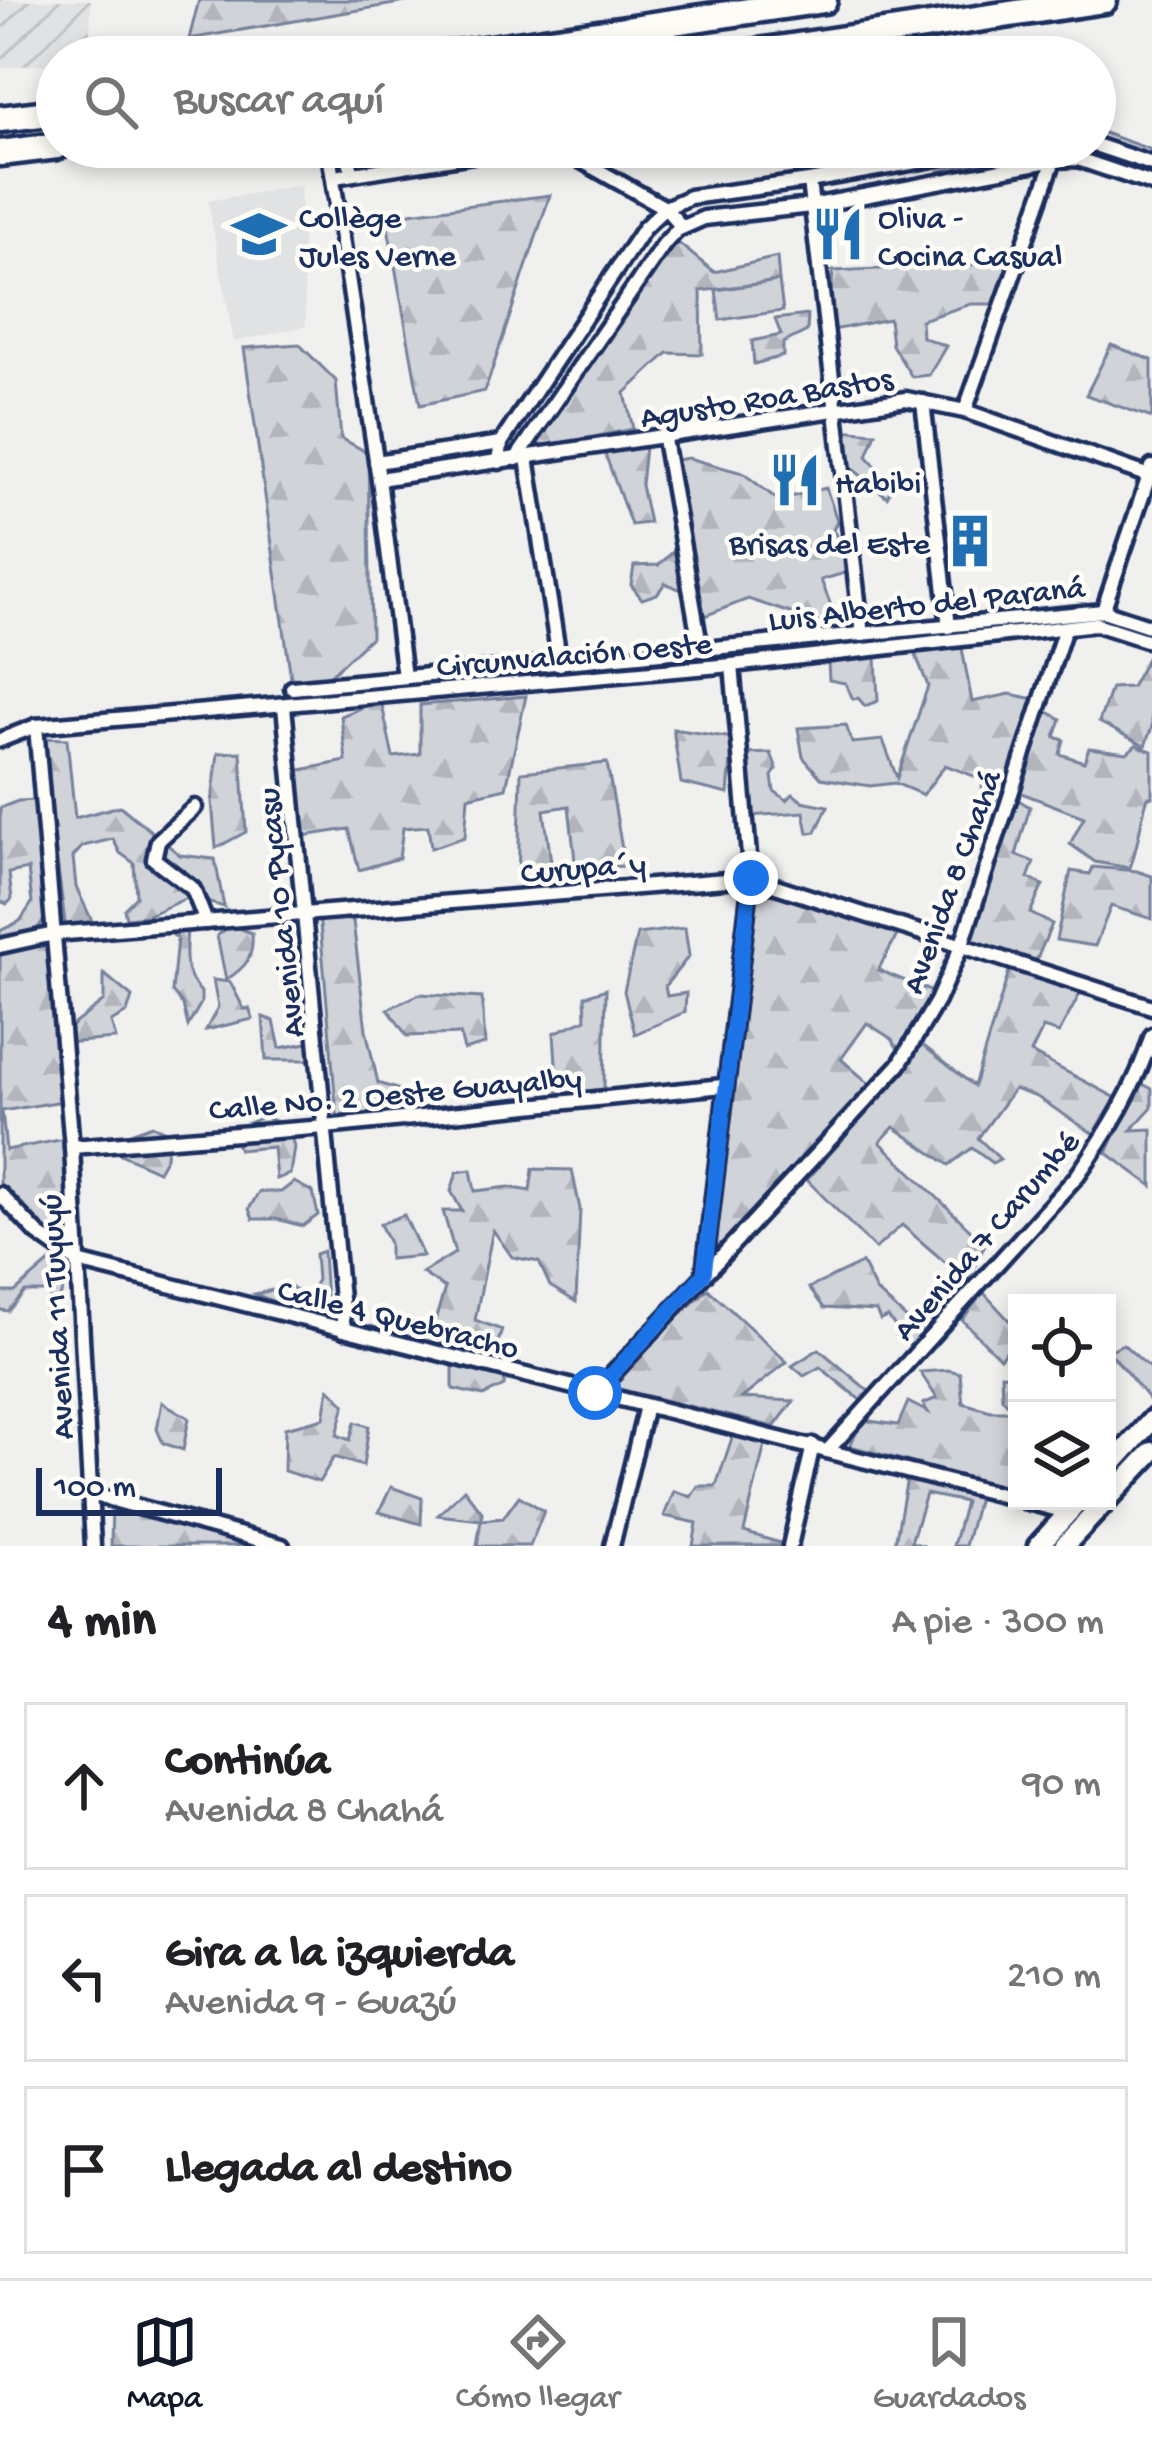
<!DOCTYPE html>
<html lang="es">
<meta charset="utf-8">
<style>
body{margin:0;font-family:"Gochi Hand",sans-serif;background:#f2f2f2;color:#202124}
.controls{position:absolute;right:36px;bottom:36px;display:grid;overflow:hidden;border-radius:0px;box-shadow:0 6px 18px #0003}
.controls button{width:108px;height:108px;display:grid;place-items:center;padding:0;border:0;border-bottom:3px solid #e0e0e0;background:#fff;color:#202124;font:60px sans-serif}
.scale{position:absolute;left:36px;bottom:30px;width:186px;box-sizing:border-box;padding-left:12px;border:6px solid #1b2f5e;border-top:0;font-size:33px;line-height:42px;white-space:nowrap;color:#1b2f5e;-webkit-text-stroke:9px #fdfcf7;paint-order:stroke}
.stop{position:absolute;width:36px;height:36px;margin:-27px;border:9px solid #1a73e8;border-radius:50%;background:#fff}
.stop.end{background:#1a73e8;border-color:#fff;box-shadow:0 3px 12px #0008}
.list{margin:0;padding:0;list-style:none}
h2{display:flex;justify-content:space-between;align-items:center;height:156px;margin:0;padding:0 48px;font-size:51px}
h2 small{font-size:39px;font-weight:400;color:#757577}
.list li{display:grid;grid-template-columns:78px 1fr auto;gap:36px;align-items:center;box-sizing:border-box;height:168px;margin:0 24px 24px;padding:0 24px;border:3px solid #e0e0e0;border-radius:0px}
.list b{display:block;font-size:45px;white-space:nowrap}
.list p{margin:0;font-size:39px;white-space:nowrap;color:#757577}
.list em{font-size:39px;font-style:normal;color:#757577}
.icon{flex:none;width:66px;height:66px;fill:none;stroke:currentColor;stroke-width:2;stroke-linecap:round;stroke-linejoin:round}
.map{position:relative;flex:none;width:1152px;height:1546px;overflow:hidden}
.search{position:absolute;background:#fff;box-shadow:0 6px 18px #0003;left:36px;right:36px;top:36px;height:132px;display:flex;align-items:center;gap:30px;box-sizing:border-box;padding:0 42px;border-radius:66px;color:#757577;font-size:45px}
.sheet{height:732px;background:#fff}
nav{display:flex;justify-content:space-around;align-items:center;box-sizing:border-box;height:168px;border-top:3px solid #e0e0e0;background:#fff;font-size:33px;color:#757577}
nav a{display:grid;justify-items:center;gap:6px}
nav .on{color:#111827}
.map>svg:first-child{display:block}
.built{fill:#e0e2e3}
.industrial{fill:url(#industrial-furrows)}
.forest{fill:url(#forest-firs);stroke:#76819b;stroke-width:3}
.garden{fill:#d0d3d8;stroke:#76819b;stroke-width:3}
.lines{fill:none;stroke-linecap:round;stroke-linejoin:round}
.street-casing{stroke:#1b2f5e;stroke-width:21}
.secondary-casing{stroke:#1b2f5e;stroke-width:27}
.highway-casing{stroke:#1b2f5e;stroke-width:33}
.street{stroke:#fdfcf7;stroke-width:12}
.secondary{stroke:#fdfcf7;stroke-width:18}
.highway{stroke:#fdfcf7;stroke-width:24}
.route{stroke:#1a73e8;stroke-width:15}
.labels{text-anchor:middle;stroke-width:9;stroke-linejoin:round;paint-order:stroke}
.poi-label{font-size:33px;fill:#1b2f5e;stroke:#fdfcf7;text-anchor:start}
.street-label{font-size:33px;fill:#1b2f5e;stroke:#fdfcf7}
</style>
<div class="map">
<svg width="1152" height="1546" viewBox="0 0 1152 1546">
<defs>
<pattern id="industrial-furrows" width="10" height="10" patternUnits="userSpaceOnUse" patternTransform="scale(3)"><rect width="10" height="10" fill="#e0e2e3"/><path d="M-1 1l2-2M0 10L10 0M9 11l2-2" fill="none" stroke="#c0c2c5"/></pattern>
<pattern id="forest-firs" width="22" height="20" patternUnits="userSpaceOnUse" patternTransform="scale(3)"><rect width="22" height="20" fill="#d0d3d8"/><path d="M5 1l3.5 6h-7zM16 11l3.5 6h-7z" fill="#b2b5bc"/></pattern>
</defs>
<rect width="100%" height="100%" fill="#f0f0ee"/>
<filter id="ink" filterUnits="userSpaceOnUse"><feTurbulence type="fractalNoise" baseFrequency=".00833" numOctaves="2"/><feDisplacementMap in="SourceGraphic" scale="24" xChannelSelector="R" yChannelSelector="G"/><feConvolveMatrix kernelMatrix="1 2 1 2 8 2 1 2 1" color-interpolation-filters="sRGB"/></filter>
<g filter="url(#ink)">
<!-- built -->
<path class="built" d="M300,185L306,326L234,342L208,201Z"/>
<!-- industrial -->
<path class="industrial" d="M0,0H91L89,57H57V63L0,68Z"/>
<!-- forest -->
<g class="forest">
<path d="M199,0H406V2L189,39Z"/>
<path d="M1095,130L1152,150V185L1073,167L935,186L939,171L1053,147H1095Z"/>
<path d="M550,195L485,391L420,405L386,216Z"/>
<path d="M672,238L714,272L777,257L779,281L701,291L702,354L668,353L625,393L633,429L533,449Z"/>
<path d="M1011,263L996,304H971L921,320L922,337L946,346L929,375L912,377L892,345L889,319L828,331L833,271Z"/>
<path d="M808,315L807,331L783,343V356L754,364L752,341L781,335L775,319Z"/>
<path d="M299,344L336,381L341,438L368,453L371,637L325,680L291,678L244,348Z"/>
<path d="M1111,345L1152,360V418L1086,395Z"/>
<path d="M840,430L876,433L867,456L893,486L887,497L848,465Z"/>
<path d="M645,447L641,485L649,523L631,525L604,451Z"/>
<path d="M688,458L743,473L778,500L826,488L837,520L833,531L842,543L845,573L821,580L835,616L821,623L748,599L702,617L676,460Z"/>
<path d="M682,543L686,592L665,583L657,594L642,599L631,585L634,566L659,565Z"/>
<path d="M961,643L972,702L1010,694L1040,700L1010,790L1005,789L995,814L983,811L982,779L945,765L923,795L895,783L870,786L821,778L803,757L798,728L846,725L852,743L883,740L897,778L928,686L915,653Z"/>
<path d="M1152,649V727L1145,746L1099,722L1111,688L1131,687Z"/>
<path d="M876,657L878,701L865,706L858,698L853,699L845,683L829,680L828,662Z"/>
<path d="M526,696L506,788L468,797L465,837L431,848L428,826L403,828L399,858L359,870L349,829L303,836L296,771L346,761L341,716L381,700L393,757L420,754V705Z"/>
<path d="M1044,710L1061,719L1055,737L1064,740L1060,754L1084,762L1089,748L1127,753L1136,745L1152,751V797H1148C1140,821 1139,843 1130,868L1095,862L1070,844L1084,817L1019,792Z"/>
<path d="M673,729L733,738L728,794L681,783Z"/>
<path d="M41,738L67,739L75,818L120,806L180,855L215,859L224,907L189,897L146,916L126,918L124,909L136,897L134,863L120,853L113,839L83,846L73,857L76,887L94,925L66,930Z"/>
<path d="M241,752L246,832L216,848L212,801L218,753Z"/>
<path d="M771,753L777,769L772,776L774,791L787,800L793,794L802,801L828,806L816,832L808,833L804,812L751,816L745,754Z"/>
<path d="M607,763L625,866L576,870L569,806L544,810L554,884L518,880L521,772Z"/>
<path d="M1015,798L1030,807L1016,855L1034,862L1028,878L1043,885L1030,913L1052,924L1036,961L970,942Z"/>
<path d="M36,800L45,918L30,939L0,941V931L20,921L32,903L28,869L9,873L12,899L7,904L0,901V808L18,801Z"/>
<path d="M1093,867L1137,871L1152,876V919L1111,906L1095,946L1056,940L1071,871L1090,874Z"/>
<path d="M751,887L900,930L878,970L938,994L901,1054L892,1039L867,1023L841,1059L873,1087L711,1261Z"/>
<path d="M319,914L353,921L366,1030L378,1083L406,1092L404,1112L337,1116Z"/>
<path d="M230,925L252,933C254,958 246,967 226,980L217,936Z"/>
<path d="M685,928L689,956L665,986L667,996L686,993L685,1012L635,1034L624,991L637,934Z"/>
<path d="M165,929L187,930C185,953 183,975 201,992V1003L188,1026L183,1005L172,992L177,938Z"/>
<path d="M49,939L69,1100L2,1111L6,1150L65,1139L72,1253L0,1191V949Z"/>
<path d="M1010,968L1082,990L1059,1033L1043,1028L1031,1053L1118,1099L1103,1140L1037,1097L1014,1089L978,1138L1000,1159L992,1163L972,1148L949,1165L894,1127L880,1142L985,1244L968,1282L902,1225L875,1249L807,1180L902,1072L920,1043L974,1086Z"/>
<path d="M104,974L132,997L127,1013L111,1022L116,1039L66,1043V1030L104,1001Z"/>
<path d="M213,980L230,982L244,1009L249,1008L253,1019L206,1030L218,1007Z"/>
<path d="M606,989L604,1089L558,1094L554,1033L586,1019L585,996Z"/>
<path d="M420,994L482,998L485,1044L464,1050L460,1034L407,1036L388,1009Z"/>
<path d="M263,1017L274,1021L280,1048L307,1043L317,1060H266Z"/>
<path d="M1139,1082L1152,1089V1107L1131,1130L1152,1129V1186L1107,1153Z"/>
<path d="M262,1117L288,1125L294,1147L290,1174L276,1179L273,1147L239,1150L234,1138L244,1125Z"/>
<path d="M152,1125L168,1132L166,1157L158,1171L114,1151L125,1135Z"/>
<path d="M533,1169L572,1170L580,1209L576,1302L550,1286L539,1262L512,1257L493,1230L475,1320L502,1330L492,1361L430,1337L445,1288L422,1273L455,1253L443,1211H462L451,1191L457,1172L471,1170L475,1191L509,1187L530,1191Z"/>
<path d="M294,1182L313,1192L318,1215L303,1226L276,1219H253L249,1209L259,1192H281Z"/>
<path d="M404,1215L423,1256L389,1259V1243L380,1224Z"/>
<path d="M323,1251L327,1316L298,1312L255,1294L291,1286L305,1299L317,1280L315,1254Z"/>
<path d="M52,1260L66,1279L58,1304L51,1307L49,1292H25L8,1311L0,1310V1292H15Z"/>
<path d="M862,1263L876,1291L929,1339L912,1349L888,1317L880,1320L876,1311L824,1308L809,1288Z"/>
<path d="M708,1289L787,1362L742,1398L794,1401L774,1427L603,1385Z"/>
<path d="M983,1292L1017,1329V1339L1000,1358L962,1320Z"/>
<path d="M1123,1344L1152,1370V1403L1109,1351Z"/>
<path d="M819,1349L871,1393L864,1403L820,1367L804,1376L792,1366Z"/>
<path d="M453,1362L505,1376L504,1386L483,1396L453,1389Z"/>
<path d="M949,1370L960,1373L963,1403L991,1411H1014L1002,1398L1001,1374L1017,1375V1491L850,1446L862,1420L898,1425L908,1402L928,1412L923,1404L937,1398L920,1372Z"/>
<path d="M329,1388L345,1404L337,1435L350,1440L355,1422L369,1426L363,1466L334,1457L319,1482L284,1471L285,1428L324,1418Z"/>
<path d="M162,1402L189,1418L183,1450L163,1443L157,1429Z"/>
<path d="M733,1435L766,1440L744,1532L790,1546H693L697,1523L664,1516L674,1491L691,1497L698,1486H716Z"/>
<path d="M908,1473L979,1494L965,1546H953L965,1502L926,1494L911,1542L924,1546L895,1543Z"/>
<path d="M391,1487L422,1498L421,1524L379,1512Z"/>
<path d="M464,1489L482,1512V1520L503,1518L519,1496L544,1511L530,1546H477L481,1520L438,1515Z"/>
<path d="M112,1504L274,1546H111Z"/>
</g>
<!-- garden -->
<path class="garden" d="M779,281L783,311L720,320L716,290Z"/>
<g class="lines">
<defs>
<g id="street">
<path d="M1095,145L1152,164"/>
<path d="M328,147L379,479L404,677"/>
<path d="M345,147L353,174"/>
<path d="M557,147L665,208L682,227"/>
<path d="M335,177L523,147"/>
<path d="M809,181L862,635"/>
<path d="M923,402L949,627"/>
<path d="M965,411L1054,160V147"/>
<path d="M664,439L701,650"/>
<path d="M527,458L560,664"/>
<path d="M516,459L664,244L677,230L704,218L811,206L1054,160L1078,159L1152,184"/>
<path d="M376,462L501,443"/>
<path d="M499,462L501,443L644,228L665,208L690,197L809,181L1002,147"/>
<path d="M379,479L906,399L965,411L1152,477"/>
<path d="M1103,611L1152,467"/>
<path d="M292,688L1103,611L1152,627"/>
<path d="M284,706L344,1330"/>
<path d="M36,726L72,1147L93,1546"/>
<path d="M0,740L36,726L732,665L1096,624L1152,642"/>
<path d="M195,807L158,841L154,859L193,889L206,922"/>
<path d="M0,946L54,934L751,878L1152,1007"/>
<path d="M72,1147L325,1127L723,1086"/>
<path d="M0,1194L38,1234L78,1262L1017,1499"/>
<path d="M704,1272L751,878L732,665"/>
<path d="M595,1393L899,1065L937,1001L961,947L1065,628"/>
<path d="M829,1449L1077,1176C1108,1132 1136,1087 1152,1035"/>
<path d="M91,1494L282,1546"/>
<path d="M1024,1501L1070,1513"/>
<path d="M612,1546L646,1406"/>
<path d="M790,1546L813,1445"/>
</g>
<g id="secondary">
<path d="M1107,1470L1152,1420"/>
<path d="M1107,1500L1152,1452"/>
<path d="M1038,1546L1079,1501"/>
<path d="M1064,1546L1106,1501"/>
</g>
<g id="highway">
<path d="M435,57L824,0"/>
<path d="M725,57L1104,0"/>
<path d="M0,119L57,112"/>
<path d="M0,153L57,146"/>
</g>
</defs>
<!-- street casing -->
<use href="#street" class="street-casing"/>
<!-- secondary casing -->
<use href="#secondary" class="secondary-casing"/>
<!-- highway casing -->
<use href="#highway" class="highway-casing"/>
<!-- street -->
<use href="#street" class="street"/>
<!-- secondary -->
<use href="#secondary" class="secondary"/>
<!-- highway -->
<use href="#highway" class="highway"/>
</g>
</g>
<g class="lines" filter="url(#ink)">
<!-- route -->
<path class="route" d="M595,1393L704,1274L751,878"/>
</g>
<!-- icons -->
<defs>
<symbol id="university-bare" viewBox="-9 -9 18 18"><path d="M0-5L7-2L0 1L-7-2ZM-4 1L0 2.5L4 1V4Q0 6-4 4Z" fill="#1f6fb2" stroke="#fdfcf7" stroke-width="2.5" paint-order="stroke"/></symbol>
<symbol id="restaurant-bare" viewBox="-9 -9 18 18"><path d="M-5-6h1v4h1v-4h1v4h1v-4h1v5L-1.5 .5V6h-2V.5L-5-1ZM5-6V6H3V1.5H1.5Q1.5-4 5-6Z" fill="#1f6fb2" stroke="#fdfcf7" stroke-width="2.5" paint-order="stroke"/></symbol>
<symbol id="building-bare" viewBox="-9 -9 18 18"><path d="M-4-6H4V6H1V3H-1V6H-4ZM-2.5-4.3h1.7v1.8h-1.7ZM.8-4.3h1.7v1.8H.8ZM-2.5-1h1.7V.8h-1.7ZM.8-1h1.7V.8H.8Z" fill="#1f6fb2" stroke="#fdfcf7" stroke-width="2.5" paint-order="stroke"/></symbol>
</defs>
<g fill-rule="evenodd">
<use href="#university-bare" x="221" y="196" width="76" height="76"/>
<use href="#restaurant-bare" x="800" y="196" width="76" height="76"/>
<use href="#restaurant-bare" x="757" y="442" width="76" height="76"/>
<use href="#building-bare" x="932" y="503" width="76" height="76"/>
</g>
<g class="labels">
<!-- poi labels -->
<g class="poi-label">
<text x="299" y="227">Collège<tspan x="299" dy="38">Jules Verne</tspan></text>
<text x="878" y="227">Oliva -<tspan x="878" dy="38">Cocina Casual</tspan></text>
<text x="835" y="492">Habibi</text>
<text x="930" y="553" text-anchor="end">Brisas del Este</text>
</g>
<!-- street labels -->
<g class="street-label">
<text transform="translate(766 395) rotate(-9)" y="12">Agusto Roa Bastos</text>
<text transform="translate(926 601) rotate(-6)" y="12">Luis Alberto del Paraná</text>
<text transform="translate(574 652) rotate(-5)" y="12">Circunvalación Oeste</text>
<text transform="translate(583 865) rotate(-5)" y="12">Curupa´y</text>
<text transform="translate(949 881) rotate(-70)" y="12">Avenida 8 Chahá</text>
<text transform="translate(278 913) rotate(-96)" y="12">Avenida 10 Pycasu</text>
<text transform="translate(395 1091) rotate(-5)" y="12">Calle No. 2 Oeste Guayalby</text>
<text transform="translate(984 1234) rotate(-49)" y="12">Avenida 7 Carumbé</text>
<text transform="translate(399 1316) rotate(14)" y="12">Calle 4 Quebracho</text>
<text transform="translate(54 1317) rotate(-93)" y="12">Avenida 11 Tuyuyú</text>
</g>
</g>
</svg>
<div class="controls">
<button><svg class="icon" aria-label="locate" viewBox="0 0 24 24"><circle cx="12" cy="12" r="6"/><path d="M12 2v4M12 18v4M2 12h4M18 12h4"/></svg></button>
<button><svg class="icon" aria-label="layers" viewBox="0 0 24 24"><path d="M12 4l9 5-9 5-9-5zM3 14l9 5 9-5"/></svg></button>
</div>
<div class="scale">100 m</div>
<div class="stop" style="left:595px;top:1393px"></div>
<div class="stop end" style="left:751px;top:878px"></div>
<div class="search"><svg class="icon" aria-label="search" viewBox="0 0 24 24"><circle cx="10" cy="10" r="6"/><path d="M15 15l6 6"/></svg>Buscar aquí</div>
</div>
<section class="sheet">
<h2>4 min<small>A pie · 300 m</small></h2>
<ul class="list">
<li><svg class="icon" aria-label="ahead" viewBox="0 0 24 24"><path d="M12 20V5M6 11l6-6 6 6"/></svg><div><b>Continúa</b><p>Avenida 8 Chahá</p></div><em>90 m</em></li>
<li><svg class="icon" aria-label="left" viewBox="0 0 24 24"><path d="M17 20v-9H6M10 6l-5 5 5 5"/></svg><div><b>Gira a la izquierda</b><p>Avenida 9 - Guazú</p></div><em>210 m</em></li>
<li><svg class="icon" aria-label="arrive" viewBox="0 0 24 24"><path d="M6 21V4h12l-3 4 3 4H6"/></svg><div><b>Llegada al destino</b></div></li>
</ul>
</section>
<nav>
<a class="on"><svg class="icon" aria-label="map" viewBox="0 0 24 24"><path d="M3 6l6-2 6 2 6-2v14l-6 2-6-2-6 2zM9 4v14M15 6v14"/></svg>Mapa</a>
<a><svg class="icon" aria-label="directions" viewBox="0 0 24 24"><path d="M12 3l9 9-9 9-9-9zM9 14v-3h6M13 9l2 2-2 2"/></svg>Cómo llegar</a>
<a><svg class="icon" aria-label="saved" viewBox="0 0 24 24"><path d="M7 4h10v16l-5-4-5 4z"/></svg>Guardados</a>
</nav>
